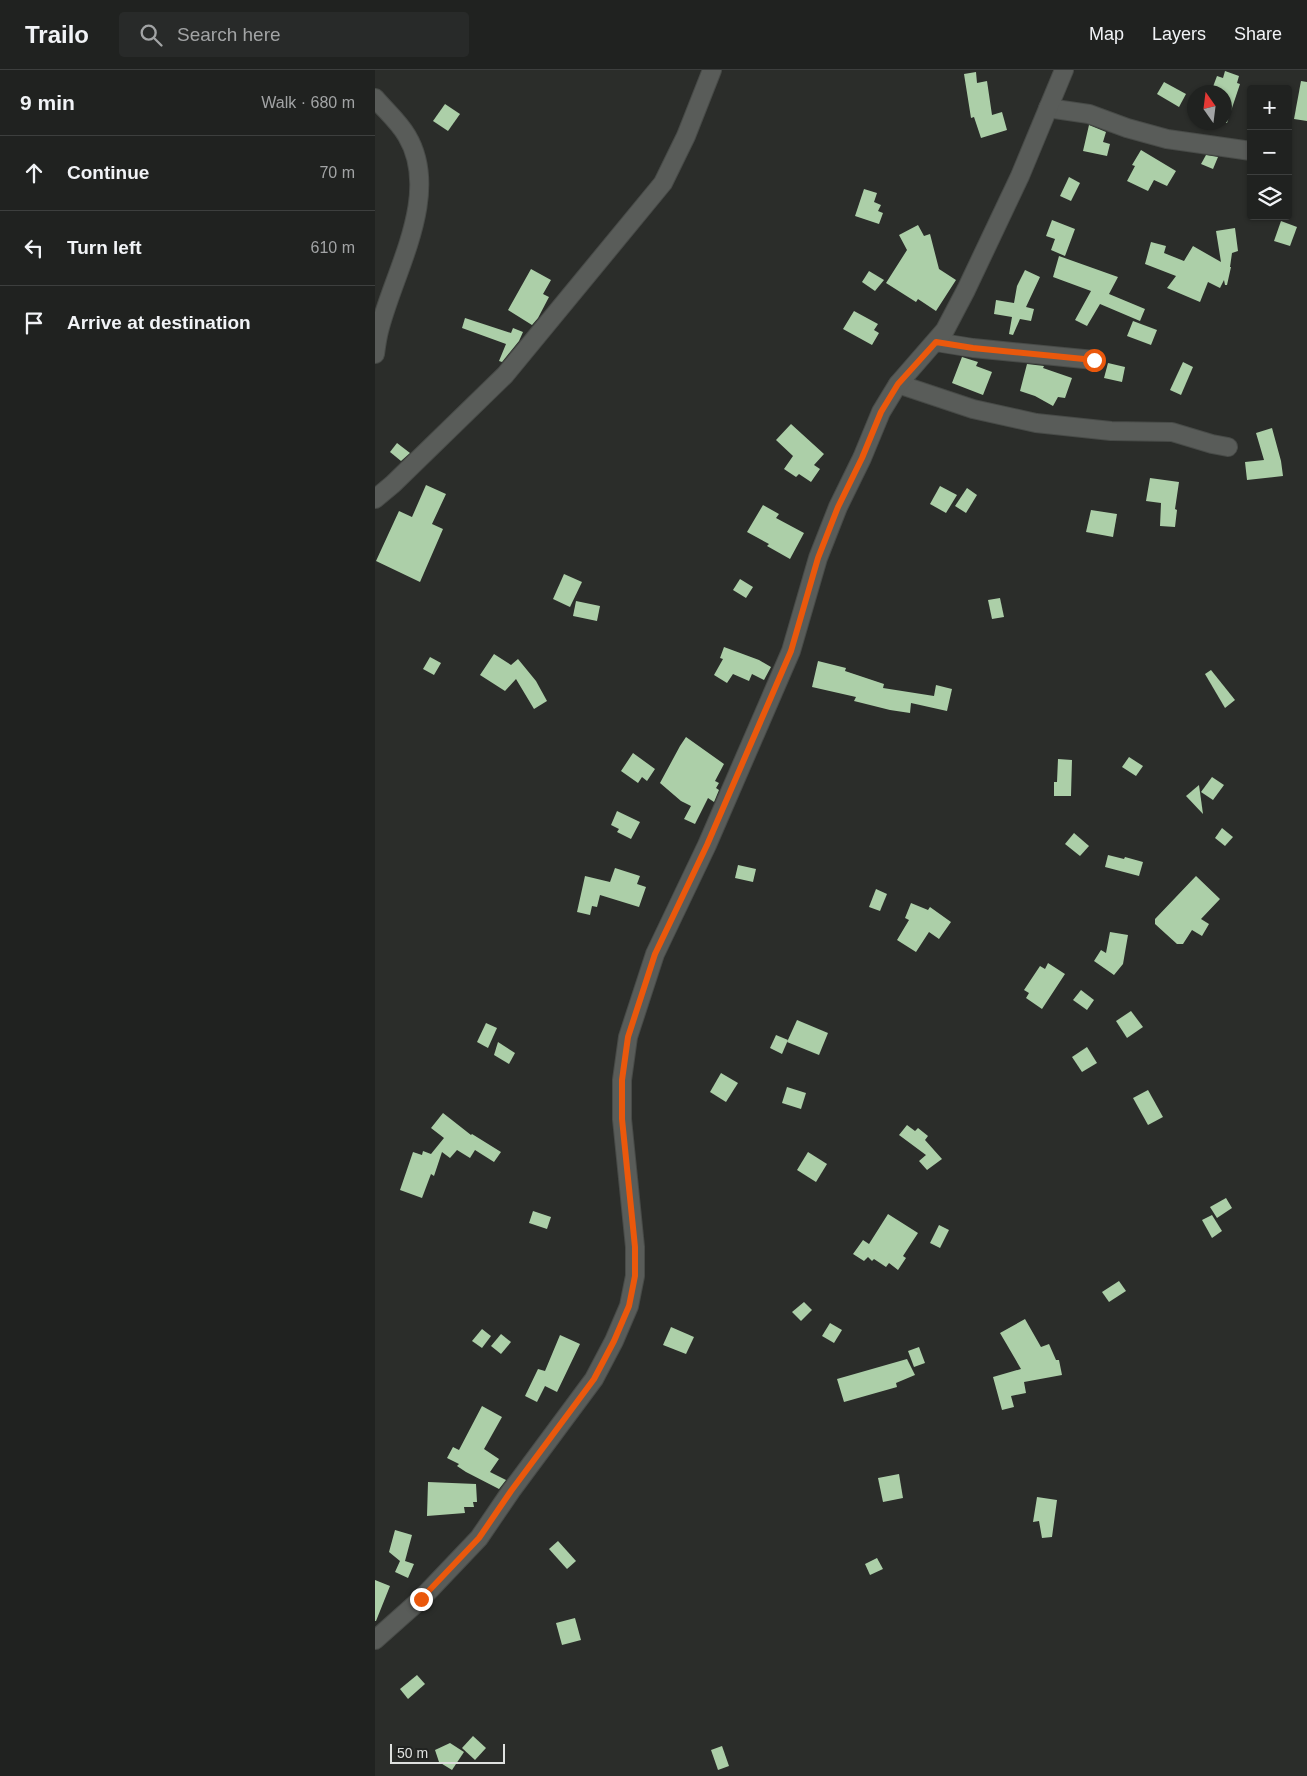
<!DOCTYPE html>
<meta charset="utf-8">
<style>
body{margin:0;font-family:Arial,sans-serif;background:#282a29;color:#f1f3f6}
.controls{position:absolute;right:15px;top:15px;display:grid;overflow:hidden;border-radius:5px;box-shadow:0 1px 4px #0004}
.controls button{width:45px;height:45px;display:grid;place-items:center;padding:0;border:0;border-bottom:1px solid #3d3f3e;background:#202220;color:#f1f3f6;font:25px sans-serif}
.compass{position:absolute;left:812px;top:15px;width:45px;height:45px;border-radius:50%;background:#202220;box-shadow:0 1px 4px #0004;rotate:346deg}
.scale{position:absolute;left:15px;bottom:12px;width:115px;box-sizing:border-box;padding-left:5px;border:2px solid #dfe1df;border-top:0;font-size:14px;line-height:18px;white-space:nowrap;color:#dfe1df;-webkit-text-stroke:4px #212321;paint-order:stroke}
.stop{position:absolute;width:15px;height:15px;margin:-11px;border:4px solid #ea580c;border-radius:50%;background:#fff}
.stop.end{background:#ea580c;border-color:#fff;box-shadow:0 1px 5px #0008}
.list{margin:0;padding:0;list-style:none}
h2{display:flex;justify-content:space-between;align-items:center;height:65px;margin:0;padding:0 20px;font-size:21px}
h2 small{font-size:16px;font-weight:400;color:#a2a4a5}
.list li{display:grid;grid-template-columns:32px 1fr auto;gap:15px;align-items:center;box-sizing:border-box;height:75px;padding:0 20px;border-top:1px solid #3d3f3e}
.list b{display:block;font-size:19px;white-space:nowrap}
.list em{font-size:16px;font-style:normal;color:#a2a4a5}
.icon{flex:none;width:28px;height:28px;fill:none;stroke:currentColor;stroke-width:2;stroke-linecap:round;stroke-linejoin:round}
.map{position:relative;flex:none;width:932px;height:1706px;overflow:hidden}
header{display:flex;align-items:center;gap:30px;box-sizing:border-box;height:70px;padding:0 25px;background:#202220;border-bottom:1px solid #3d3f3e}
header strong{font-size:24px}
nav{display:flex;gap:28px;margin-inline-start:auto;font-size:18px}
.search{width:350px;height:45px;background:#282a29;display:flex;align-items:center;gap:12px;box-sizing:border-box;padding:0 18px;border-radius:5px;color:#a2a4a5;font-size:19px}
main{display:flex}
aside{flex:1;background:#202220}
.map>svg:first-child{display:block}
.building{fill:#accfa8}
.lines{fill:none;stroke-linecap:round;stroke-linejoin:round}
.minor-casing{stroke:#484b48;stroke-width:20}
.minor{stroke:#595c59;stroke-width:18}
.route{stroke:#ea580c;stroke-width:6}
</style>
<header>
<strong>Trailo</strong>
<div class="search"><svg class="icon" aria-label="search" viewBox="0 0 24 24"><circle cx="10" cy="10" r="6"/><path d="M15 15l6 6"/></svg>Search here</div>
<nav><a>Map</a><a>Layers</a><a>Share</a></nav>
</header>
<main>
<aside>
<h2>9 min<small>Walk · 680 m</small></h2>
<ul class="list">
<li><svg class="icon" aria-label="ahead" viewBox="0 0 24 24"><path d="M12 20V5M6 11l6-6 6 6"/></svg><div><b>Continue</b></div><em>70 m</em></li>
<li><svg class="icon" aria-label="left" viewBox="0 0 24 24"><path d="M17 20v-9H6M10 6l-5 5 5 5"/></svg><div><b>Turn left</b></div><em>610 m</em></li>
<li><svg class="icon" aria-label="arrive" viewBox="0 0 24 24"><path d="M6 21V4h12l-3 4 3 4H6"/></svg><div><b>Arrive at destination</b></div></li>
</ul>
</aside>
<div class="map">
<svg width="932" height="1706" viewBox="0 0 932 1706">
<rect width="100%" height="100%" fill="#2b2d2a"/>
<!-- building -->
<g class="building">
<path d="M850,1L864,6L862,13L865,14L852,53H850V22H836L842,6L848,8Z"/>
<path d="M601,2L602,13L612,11L617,45L627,42L632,60L606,68L599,47L596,48L589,4Z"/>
<path d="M926,11L932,12V51L919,49Z"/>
<path d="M789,12L811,24L804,37L782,24Z"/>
<path d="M70,34L85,44L73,61L58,51Z"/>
<path d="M714,55L731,62L728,72L735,74L732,86L708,81Z"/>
<path d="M766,80L801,101L792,116L779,110L773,121L752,111L760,96L757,95Z"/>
<path d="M831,85L843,87L838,99L826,94Z"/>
<path d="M694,107L705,113L696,131L685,126Z"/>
<path d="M489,119L502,123L499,132L506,135L503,141L508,143L504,154L480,146Z"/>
<path d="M677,150L700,159L690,186L676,180L680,169L671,166Z"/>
<path d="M906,151L922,157L915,176L899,171Z"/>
<path d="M543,155L549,166L555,164L564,199L581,210L561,241L543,229L541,232L511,213L532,180L524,165Z"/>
<path d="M860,158L863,181L857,183L855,197H856L852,215H850L849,210L845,218L833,212L825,232L792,218L801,206L770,194L776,172L791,176L789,183L809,191L818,176L846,192L841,161Z"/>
<path d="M684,186L743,207L734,224L770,239L765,251L725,234L712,256L700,250L716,221L678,207Z"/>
<path d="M156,199L176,210L168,224L174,227L163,248L157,255L133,240Z"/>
<path d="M650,200L665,207L651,237L659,239L656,251L645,249L638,265L634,264L637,247L619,244L621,230L639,233L642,216Z"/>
<path d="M494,201L509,210L500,221L487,212Z"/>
<path d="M479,241L503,254L499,260L504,263L497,275L468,259Z"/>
<path d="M90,248L136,263L138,258L148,262L144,271L127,292L124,291L131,274L87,258Z"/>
<path d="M758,251L782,260L776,275L752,266Z"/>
<path d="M587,287L603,292L601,296L617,302L608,325L577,313Z"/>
<path d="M808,292L818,297L806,325L795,320Z"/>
<path d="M733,293L750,297L747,312L729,308Z"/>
<path d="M652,294L669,296L668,298L697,308L690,328L683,327L678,336L660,326L645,321Z"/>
<path d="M416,354L449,384L439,395L445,399L436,412L424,404L421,407L409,399L418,386L401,370Z"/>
<path d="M897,358L906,391L908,406L872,410L870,392L889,390L881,363Z"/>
<path d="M22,373L35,383L26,391L15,382Z"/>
<path d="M775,408L804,412L800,439L802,440L800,457L785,456L786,433L771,431Z"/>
<path d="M51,415L71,424L57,454L68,459L45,512L1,491L24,441L37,447Z"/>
<path d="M565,416L582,425L571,443L555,434Z"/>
<path d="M592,418L602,425L591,443L580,436Z"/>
<path d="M388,435L404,444L401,448L429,463L415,489L392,476L394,474L372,462Z"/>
<path d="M716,440L742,444L738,467L711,462Z"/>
<path d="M189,504L207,512L195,537L178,529Z"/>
<path d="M365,509L378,517L371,528L358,520Z"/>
<path d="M625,528L629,547L617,549L613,530Z"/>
<path d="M201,531L225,536L222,551L198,546Z"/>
<path d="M349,577L384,590L396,597L389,610L377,604L374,611L358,604L352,613L339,605L348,589L345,588Z"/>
<path d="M119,584L136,595L143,589L161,611L172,631L159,639L141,609L130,621L105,605Z"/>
<path d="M55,587L66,593L59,605L48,599Z"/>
<path d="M443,591L471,598L470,601L509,614L508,618L559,626L561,615L577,619L572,641L536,633L535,643L515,640L479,631L481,627L437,617Z"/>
<path d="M836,600L860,630L850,638L830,604Z"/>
<path d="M311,667L349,694L340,711L344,713L341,718L344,720L339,732L333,728L320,754L309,749L316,736L306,731L285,713L305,676Z"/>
<path d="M258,683L280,699L272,711L267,707L263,713L246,701Z"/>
<path d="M754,687L768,696L761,706L747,697Z"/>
<path d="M683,689L697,690L696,726H679V712H682Z"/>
<path d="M837,707L849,715L838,730L826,722Z"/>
<path d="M824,715L828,744L811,726Z"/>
<path d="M242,741L265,752L256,769L242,762L244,759L236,755Z"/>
<path d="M847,758L858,767L850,776L840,768Z"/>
<path d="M699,763L714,776L705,786L690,774Z"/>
<path d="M733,785L749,789L750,787L768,792L764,806L730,797Z"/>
<path d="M363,795L381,799L378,812L360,808Z"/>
<path d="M240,798L265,806L262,814L271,817L264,837L225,825L222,837L217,836L215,845L202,842L210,806L235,812Z"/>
<path d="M821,806L845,829L826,849L834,854L827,866L817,860L808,874H802L780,854V849Z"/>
<path d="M501,819L512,824L505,841L494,837Z"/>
<path d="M536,833L553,840L555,837L576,852L564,869L554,862L541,882L522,870L534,850L530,848Z"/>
<path d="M735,862L753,865L748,894L739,905L719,891L726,880L731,883Z"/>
<path d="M673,893L690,904L667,939L651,928L654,923L649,920L665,896L670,899Z"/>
<path d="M706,920L719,930L712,940L698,930Z"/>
<path d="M756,941L768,957L752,968L741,951Z"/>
<path d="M422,950L453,963L444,985L412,972Z"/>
<path d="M111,953L122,958L113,978L102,972Z"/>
<path d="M401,965L413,970L407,984L395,978Z"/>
<path d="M123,972L140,983L134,994L119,985Z"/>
<path d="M712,977L722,993L707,1002L697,987Z"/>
<path d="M346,1003L363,1013L351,1032L335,1022Z"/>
<path d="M412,1017L431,1023L426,1039L407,1033Z"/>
<path d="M773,1020L788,1047L773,1055L758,1028Z"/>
<path d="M68,1043L96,1065L97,1064L126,1082L119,1092L100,1080L95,1088L82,1080L75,1088L67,1082L59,1106L56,1104L47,1128L25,1120L38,1082L47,1085L48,1081L56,1084L69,1068L56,1058Z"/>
<path d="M532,1055L540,1061L543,1058L553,1066L550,1070L567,1089L552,1100L544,1091L551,1085L524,1065Z"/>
<path d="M433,1082L452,1094L441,1112L422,1100Z"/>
<path d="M851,1128L857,1138L842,1148L835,1137Z"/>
<path d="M158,1141L176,1147L172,1159L154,1153Z"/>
<path d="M513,1144L543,1163L528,1186L531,1188L523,1200L514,1193L511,1197L499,1189L497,1191L493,1187L489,1191L478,1184L488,1170L494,1174Z"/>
<path d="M837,1145L847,1161L837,1168L827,1150Z"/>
<path d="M564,1155L574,1160L565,1178L555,1173Z"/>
<path d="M744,1211L751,1221L734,1232L727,1222Z"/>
<path d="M429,1232L437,1240L426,1251L417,1242Z"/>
<path d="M650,1249L666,1277L674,1274L681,1290H684L687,1305L649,1312L651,1323L636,1326L639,1337L627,1340L618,1307L646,1299L625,1263Z"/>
<path d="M455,1253L467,1260L459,1273L447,1266Z"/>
<path d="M296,1257L319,1267L311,1284L288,1275Z"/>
<path d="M107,1259L116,1266L107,1278L97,1271Z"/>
<path d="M126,1264L136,1272L126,1284L116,1276Z"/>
<path d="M185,1265L205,1274L182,1322L170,1316L162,1332L150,1326L163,1299L170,1301Z"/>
<path d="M544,1277L550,1293L539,1297L533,1281Z"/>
<path d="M532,1289L540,1305L521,1313L522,1317L469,1332L462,1309Z"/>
<path d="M107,1336L127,1347L109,1379L124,1389L115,1402L131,1410L124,1419L91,1402L82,1396L84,1394L72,1388L78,1377L84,1380Z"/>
<path d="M524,1404L528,1428L508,1432L503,1408Z"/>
<path d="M53,1412L101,1414L102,1432H98L99,1437H89L90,1443L52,1446Z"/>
<path d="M662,1427L682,1430L677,1467L667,1468L664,1451L658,1452Z"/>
<path d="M20,1460L37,1465L30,1491L39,1494L33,1508L20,1502L25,1491L14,1482Z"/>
<path d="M183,1471L201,1491L192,1499L174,1479Z"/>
<path d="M502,1488L508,1499L495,1505L490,1494Z"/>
<path d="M0,1510L15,1516L1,1551H0Z"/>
<path d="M200,1548L206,1570L187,1575L181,1553Z"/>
<path d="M42,1605L50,1614L33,1629L25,1619Z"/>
<path d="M98,1666L111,1678L100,1690L87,1678Z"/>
<path d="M75,1673L89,1682L77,1700L64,1692L60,1680Z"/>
<path d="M347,1676L354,1696L343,1700L336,1680Z"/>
</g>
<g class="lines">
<defs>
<g id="minor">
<path d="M0,28C10,40 24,52 32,66C67,125 18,203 4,261C2,269 1,277 0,284"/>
<path d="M673,38L714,44L752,58L792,69L876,81"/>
<path d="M561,272L598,278L719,290"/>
<path d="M523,314L598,339L661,353L736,361L797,362L837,374L853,377"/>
<path d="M0,429L18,414L130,305L288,113L311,66L337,0"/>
<path d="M0,1570L46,1529L104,1468L136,1421L219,1309L239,1271L254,1236L260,1206V1177L247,1049V1010L253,967L280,884L332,775L416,581L443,488L463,437L487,388L506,342L523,314L570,260L591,220L645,106L689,0"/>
</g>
</defs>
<!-- minor casing -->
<use href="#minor" class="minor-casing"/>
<!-- minor -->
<use href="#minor" class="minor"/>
</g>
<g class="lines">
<!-- route -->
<path class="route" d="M46,1529L104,1468L136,1421L219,1309L239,1271L254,1236L260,1206V1177L247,1049V1010L253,967L280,884L332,775L416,581L443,488L463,437L487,388L506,342L523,314L561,272L598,278L719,290"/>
</g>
</svg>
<div class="controls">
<button>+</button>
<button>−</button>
<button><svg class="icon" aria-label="layers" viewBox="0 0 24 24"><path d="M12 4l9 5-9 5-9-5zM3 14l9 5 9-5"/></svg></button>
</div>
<svg class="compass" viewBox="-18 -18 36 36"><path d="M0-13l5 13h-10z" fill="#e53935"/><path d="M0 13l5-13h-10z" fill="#a2a4a5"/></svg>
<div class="scale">50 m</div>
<div class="stop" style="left:719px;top:290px"></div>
<div class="stop end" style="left:46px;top:1529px"></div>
</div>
</main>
